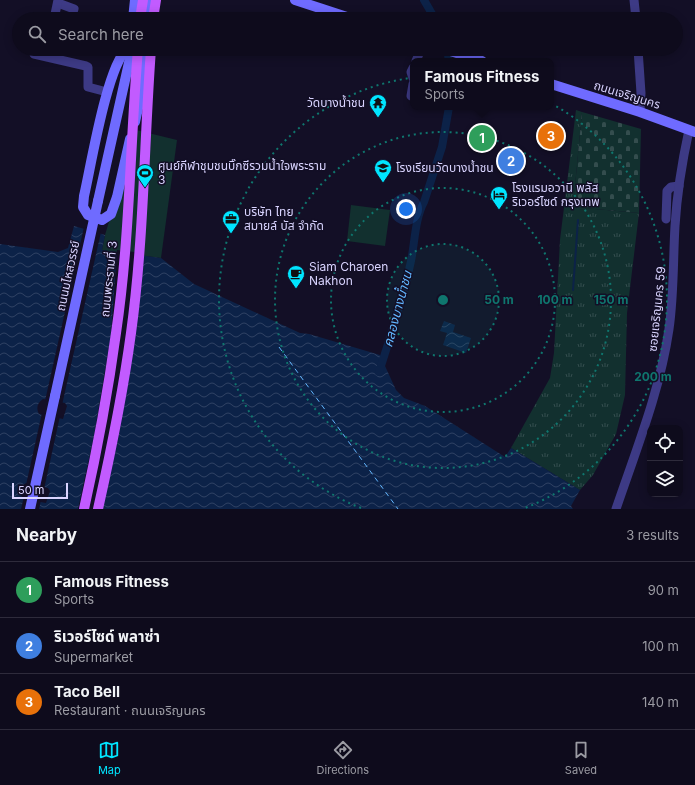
<!DOCTYPE html>
<meta charset="utf-8">
<style>
body{margin:0;font-family:Inter,"Noto Sans Thai",sans-serif;background:#171425;color:#f1f3f6}
.controls{position:absolute;right:12px;bottom:12px;display:grid;overflow:hidden;border-radius:8px;box-shadow:0 2px 10px #0003}
.controls button{width:36px;height:36px;display:grid;place-items:center;padding:0;border:0;border-bottom:1px solid #2e2b3b;background:#0e0b1c;color:#f1f3f6;font:20px sans-serif}
.scale{position:absolute;left:12px;bottom:10px;width:56px;box-sizing:border-box;padding-left:4px;border:2px solid #d9d4ff;border-top:0;font-size:11px;line-height:14px;white-space:nowrap;color:#d9d4ff;-webkit-text-stroke:3px #130f26;paint-order:stroke}
.you{position:absolute;left:406px;top:209px;width:14px;height:14px;margin:-10px;border:3px solid #fff;border-radius:50%;background:#1a73e8;box-shadow:0 0 0 6px #1a73e833}
.badge{display:grid;place-items:center;width:26px;height:26px;border-radius:50%;background:#00e5ff;color:#fff;font-size:13px;font-weight:700}
.pin{position:absolute;translate:-50% -50%;border:2px solid #fff;box-shadow:0 1px 4px #0006}
.popup{position:absolute;left:410px;top:58px;width:144px;height:52px;box-sizing:border-box;display:grid;place-content:center;border-radius:8px;background:#0e0b1c;filter:drop-shadow(0 1px 3px #0005);font-size:13px;white-space:nowrap;color:#9b9ba3}
.popup b{font-size:15px;color:#f1f3f6}
.popup::after{content:'';position:absolute;left:50%;top:100%;margin-left:-8px;border:8px solid transparent;border-top-color:#0e0b1c}
.list{margin:0;padding:0;list-style:none}
h2{display:flex;justify-content:space-between;align-items:center;height:52px;margin:0;padding:0 16px;font-size:17px}
h2 small{font-size:13px;font-weight:400;color:#9b9ba3}
.list li{display:grid;grid-template-columns:26px 1fr auto;gap:12px;align-items:center;box-sizing:border-box;height:56px;padding:0 16px;border-top:1px solid #2e2b3b}
.list b{display:block;font-size:15px;white-space:nowrap}
.list p{margin:0;font-size:13px;white-space:nowrap;color:#9b9ba3}
.list em{font-size:13px;font-style:normal;color:#9b9ba3}
.icon{flex:none;width:22px;height:22px;fill:none;stroke:currentColor;stroke-width:2;stroke-linecap:round;stroke-linejoin:round}
.map{position:relative;flex:none;width:695px;height:509px;overflow:hidden}
.search{position:absolute;background:#0e0b1c;box-shadow:0 2px 10px #0003;left:12px;right:12px;top:12px;height:44px;display:flex;align-items:center;gap:10px;box-sizing:border-box;padding:0 14px;border-radius:22px;color:#9b9ba3;font-size:15px}
.sheet{height:220px;background:#0e0b1c}
nav{display:flex;justify-content:space-around;align-items:center;box-sizing:border-box;height:56px;border-top:1px solid #2e2b3b;background:#0e0b1c;font-size:11px;color:#9b9ba3}
nav a{display:grid;justify-items:center;gap:2px}
nav .on{color:#00e5ff}
.map>svg:first-child{display:block}
.grass{fill:url(#grass-tufts)}
.cemetery{fill:url(#cemetery-stones)}
.garden{fill:#12302f}
.water{fill:url(#water-waves);fill-rule:evenodd}
.pier{fill:#130f26}
.lines{fill:none;stroke-linecap:round;stroke-linejoin:round}
.stream{stroke:#0c2248;stroke-width:2}
.canal{stroke:#0c2248;stroke-width:8}
.ferry{stroke:#62b6ff;stroke-width:1;stroke-dasharray:5 4;stroke-linecap:butt}
.minor{stroke:#3d3a85;stroke-width:9}
.secondary{stroke:#6f6bff;stroke-width:10}
.primary{stroke:#c25bff;stroke-width:10}
.secondary-bridge{stroke:#6f6bff;stroke-width:10}
.primary-bridge{stroke:#c25bff;stroke-width:10}
.ring{fill:none;stroke:#0f766e;stroke-width:2;stroke-dasharray:2 4}
.labels{text-anchor:middle;stroke-width:3;stroke-linejoin:round;paint-order:stroke}
.street-label{font-size:12px;fill:#d9d4ff;stroke:#130f26}
.poi-label{font-size:12px;fill:#d9d4ff;stroke:#130f26;text-anchor:start}
.water-label{font-size:13px;font-style:italic;fill:#62b6ff;stroke:#130f26}
.centre{fill:#0f766e;stroke:#130f26;stroke-width:2}
.ring-label{font-size:12px;text-anchor:middle;font-weight:bold;fill:#0f766e;stroke:#130f26;stroke-width:3;stroke-linejoin:round;paint-order:stroke}
</style>
<div class="map">
<svg width="695" height="509" viewBox="0 0 695 509">
<defs>
<pattern id="grass-tufts" width="24" height="20" patternUnits="userSpaceOnUse"><rect width="24" height="20" fill="#12302f"/><path d="M3 7l-1-3M5 7V3M7 7l1-3M15 17l-1-3M17 17v-4M19 17l1-3" fill="none" stroke="#344d4e"/></pattern>
<pattern id="cemetery-stones" width="16" height="16" patternUnits="userSpaceOnUse"><rect width="16" height="16" fill="#12302f"/><path d="M2 7V4a2 2 0 0 1 4 0v3zM10 15v-3a2 2 0 0 1 4 0v3z" fill="#344d4e"/></pattern>
<pattern id="water-waves" width="16" height="10" patternUnits="userSpaceOnUse"><rect width="16" height="10" fill="#0c2248"/><path d="M0 5q4-4 8 0t8 0" fill="none" stroke="#2f4163"/></pattern>
</defs>
<rect width="100%" height="100%" fill="#130f26"/>
<!-- grass -->
<path class="grass" d="M576,110L582,112L573,207L639,213L627,313L625,395L616,434L593,475L580,490L511,448L550,378L554,353L560,240Z"/>
<!-- cemetery -->
<path class="cemetery" d="M582,112L641,129L639,213L573,207Z"/>
<!-- garden -->
<g class="garden">
<path d="M136,130L177,140L161,258L102,250L105,235Z"/>
<path d="M351,205L390,210L385,246L347,241Z"/>
</g>
<!-- water -->
<g class="water">
<path d="M74,226L105,235L102,250L161,258L194,284L300,333L309,334L380,355L396,390L404,398L425,406L505,457L511,448L580,490L571,506L573,509H0V244L58,252L68,248ZM43,399L65,403L67,406L63,419L39,414C36,408 37,403 43,399ZM26,483L48,488L50,491L46,503L23,499C19,493 20,487 26,483Z"/>
<path d="M444,321L455,325L453,332L471,338L466,353L443,345L447,333L440,331Z"/>
</g>
<!-- pier -->
<g class="pier">
<path d="M84,227L101,232L62,405L45,401Z"/>
<path d="M117,250L143,253L135,339L118,439L102,509H78L94,436L111,335Z"/>
<path d="M42,413L60,416L44,489L26,485Z"/>
<path d="M24,497L41,500L39,509H21Z"/>
</g>
<g class="lines">
<!-- stream -->
<path class="stream" d="M573,290L578,220"/>
<!-- canal -->
<g class="canal">
<path d="M424,0L435,19"/>
<path d="M447,49L449,61"/>
<path d="M379,372C391,335 403,299 411,261C415,241 415,219 424,202L442,147L449,107"/>
</g>
<!-- ferry -->
<path class="ferry" d="M279,347L398,509"/>
<!-- minor -->
<g class="minor">
<path d="M634,0L636,19"/>
<path d="M58,3L74,9L71,19"/>
<path d="M54,19L58,0"/>
<path d="M638,49L641,93L640,112"/>
<path d="M34,54L86,66L88,67V87L107,92"/>
<path d="M416,61L421,49"/>
<path d="M413,68L411,72L413,78"/>
<path d="M411,96L413,84"/>
<path d="M666,219L667,191L671,187L679,186"/>
<path d="M616,509C636,450 660,391 669,329C674,295 673,260 675,226C677,193 682,162 689,130"/>
</g>
<!-- secondary -->
<g class="secondary">
<path d="M295,0L353,19"/>
<path d="M133,19L135,0"/>
<path d="M145,19L153,0"/>
<path d="M127,49C107,66 91,166 84,196L83,207L88,215L102,220L111,214L117,197L130,139"/>
<path d="M444,49L482,61"/>
<path d="M551,84L640,112L695,132"/>
<path d="M135,122L142,90L144,49"/>
<path d="M98,201L132,49"/>
<path d="M30,509L55,396"/>
</g>
<!-- primary -->
<g class="primary">
<path d="M140,19L143,0"/>
<path d="M153,19L156,0"/>
<path d="M98,509C111,451 123,393 131,333C144,239 144,144 151,49"/>
</g>
<!-- secondary-bridge -->
<path class="secondary-bridge" d="M55,396L98,201"/>
<!-- primary-bridge -->
<path class="primary-bridge" d="M84,509C97,451 108,392 116,333C130,239 130,144 138,49"/>
</g>
<!-- distance rings -->
<circle cx="443" cy="300" r="56" fill="#0f766e" fill-opacity=".12"/>
<g class="ring">
<circle cx="443" cy="300" r="56"/>
<circle cx="443" cy="300" r="112"/>
<circle cx="443" cy="300" r="168"/>
<path d="M361 508A224 224 0 1 1 525 508"/>
</g>
<!-- icons -->
<defs>
<symbol id="temple-pin" viewBox="-11 -11 22 30"><path d="M0 17L-7.5 6A9.5 9.5 0 1 1 7.5 6Z" fill="#00e5ff" stroke="#130f26"/><path d="M0-6L5-2H3V0L6.5 2.5H4V6H1.5V3h-3V6H-4V2.5H-6.5L-3 0V-2H-5Z" fill="#111"/></symbol>
<symbol id="school-pin" viewBox="-11 -11 22 30"><path d="M0 17L-7.5 6A9.5 9.5 0 1 1 7.5 6Z" fill="#00e5ff" stroke="#130f26"/><path d="M0-5L7-2L0 1L-7-2ZM-4 1L0 2.5L4 1V4Q0 6-4 4Z" fill="#111"/></symbol>
<symbol id="stadium-pin" viewBox="-11 -11 22 30"><path d="M0 17L-7.5 6A9.5 9.5 0 1 1 7.5 6Z" fill="#00e5ff" stroke="#130f26"/><path d="M0-5a6.5 5 0 1 0 0 10a6.5 5 0 1 0 0-10ZM-3.5-1.8h7v3.6h-7Z" fill="#111"/></symbol>
<symbol id="hotel-pin" viewBox="-11 -11 22 30"><path d="M0 17L-7.5 6A9.5 9.5 0 1 1 7.5 6Z" fill="#00e5ff" stroke="#130f26"/><path d="M-6-4.5h1.5V1H6V5H4.5V3h-9V5H-6ZM-4 0a1.8 1.8 0 1 1 3.6 0ZM.5 0V-2.5h3Q6-2.5 6 0Z" fill="#111"/></symbol>
<symbol id="office-pin" viewBox="-11 -11 22 30"><path d="M0 17L-7.5 6A9.5 9.5 0 1 1 7.5 6Z" fill="#00e5ff" stroke="#130f26"/><path d="M-6-3h4V-5.5h4V-3h4V5H-6ZM-1-4.5V-3h2v-1.5ZM-6 0V1H6V0Z" fill="#111"/></symbol>
<symbol id="cafe-pin" viewBox="-11 -11 22 30"><path d="M0 17L-7.5 6A9.5 9.5 0 1 1 7.5 6Z" fill="#00e5ff" stroke="#130f26"/><path d="M-5.5-4.5H6V0H3Q3 3.5 0 3.5H-2.5Q-5.5 3.5-5.5 0ZM3-3.2v2h1.7v-2ZM-6 4.5H4V6H-6Z" fill="#111"/></symbol>
</defs>
<g fill-rule="evenodd">
<use href="#temple-pin" x="368" y="93" width="20" height="27"/>
<use href="#school-pin" x="373" y="158" width="20" height="27"/>
<use href="#stadium-pin" x="135" y="163" width="20" height="27"/>
<use href="#hotel-pin" x="489" y="185" width="20" height="27"/>
<use href="#office-pin" x="221" y="209" width="20" height="27"/>
<use href="#cafe-pin" x="286" y="264" width="20" height="27"/>
</g>
<g class="labels">
<!-- street labels -->
<g class="street-label">
<text transform="translate(627 95) rotate(17)" y="4">ถนนเจริญนคร</text>
<text transform="translate(68 276) rotate(-78)" y="4">ถนนมไหสวรรย์</text>
<text transform="translate(109 279) rotate(-84)" y="4">ถนนพระรามที่ 3</text>
<text transform="translate(657 309) rotate(-84)" y="4">ซอยเจริญนคร 59</text>
</g>
<!-- poi labels -->
<g class="poi-label">
<text x="365" y="107" text-anchor="end">วัดบางน้ำชน</text>
<text x="158" y="170">ศูนย์กีฬาชุมชนบิ๊กซีรวมน้ำใจพระราม<tspan x="158" dy="14">3</tspan></text>
<text x="396" y="172">โรงเรียนวัดบางน้ำชน</text>
<text x="512" y="192">โรงแรมอวานี พลัส<tspan x="512" dy="14">ริเวอร์ไซด์ กรุงเทพ</tspan></text>
<text x="244" y="216">บริษัท ไทย<tspan x="244" dy="14">สมายล์ บัส จำกัด</tspan></text>
<text x="309" y="271">Siam Charoen<tspan x="309" dy="14">Nakhon</tspan></text>
</g>
<!-- water labels -->
<g class="water-label">
<text transform="translate(397 309) rotate(-75)" y="5">คลองบางน้ำชน</text>
</g>
</g>
<circle cx="443" cy="300" r="6" class="centre"/>
<g class="ring-label">
<text x="499" y="304">50 m</text>
<text x="555" y="304">100 m</text>
<text x="611" y="304">150 m</text>
<text x="653" y="381">200 m</text>
</g>
</svg>
<div class="controls">
<button><svg class="icon" aria-label="locate" viewBox="0 0 24 24"><circle cx="12" cy="12" r="6"/><path d="M12 2v4M12 18v4M2 12h4M18 12h4"/></svg></button>
<button><svg class="icon" aria-label="layers" viewBox="0 0 24 24"><path d="M12 4l9 5-9 5-9-5zM3 14l9 5 9-5"/></svg></button>
</div>
<div class="scale">50 m</div>
<div class="you"></div>
<div class="pin badge" style="left:482px;top:138px;background:#2e9e5b">1</div>
<div class="popup"><b>Famous Fitness</b>Sports</div>
<div class="pin badge" style="left:511px;top:161px;background:#3f7fe0">2</div>
<div class="pin badge" style="left:551px;top:136px;background:#e8710a">3</div>
<div class="search"><svg class="icon" aria-label="search" viewBox="0 0 24 24"><circle cx="10" cy="10" r="6"/><path d="M15 15l6 6"/></svg>Search here</div>
</div>
<section class="sheet">
<h2>Nearby<small>3 results</small></h2>
<ul class="list">
<li><span class="badge" style="background:#2e9e5b">1</span><div><b>Famous Fitness</b><p>Sports</p></div><em>90 m</em></li>
<li><span class="badge" style="background:#3f7fe0">2</span><div><b>ริเวอร์ไซด์ พลาซ่า</b><p>Supermarket</p></div><em>100 m</em></li>
<li><span class="badge" style="background:#e8710a">3</span><div><b>Taco Bell</b><p>Restaurant · ถนนเจริญนคร</p></div><em>140 m</em></li>
</ul>
</section>
<nav>
<a class="on"><svg class="icon" aria-label="map" viewBox="0 0 24 24"><path d="M3 6l6-2 6 2 6-2v14l-6 2-6-2-6 2zM9 4v14M15 6v14"/></svg>Map</a>
<a><svg class="icon" aria-label="directions" viewBox="0 0 24 24"><path d="M12 3l9 9-9 9-9-9zM9 14v-3h6M13 9l2 2-2 2"/></svg>Directions</a>
<a><svg class="icon" aria-label="saved" viewBox="0 0 24 24"><path d="M7 4h10v16l-5-4-5 4z"/></svg>Saved</a>
</nav>
